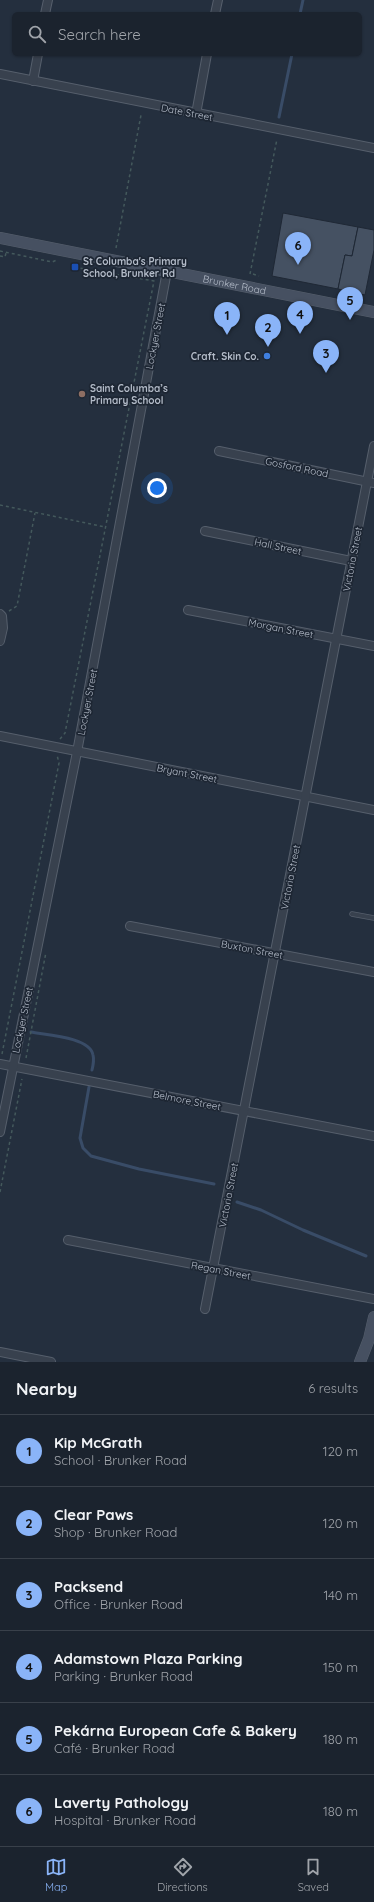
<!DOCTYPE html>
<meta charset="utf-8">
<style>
body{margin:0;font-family:Quicksand,sans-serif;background:#242b36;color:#f1f3f6}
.you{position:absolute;left:157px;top:488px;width:14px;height:14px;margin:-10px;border:3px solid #fff;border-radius:50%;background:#1a73e8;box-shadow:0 0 0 6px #1a73e833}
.badge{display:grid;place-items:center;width:26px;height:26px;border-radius:50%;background:#8ab4f8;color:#111;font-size:13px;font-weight:700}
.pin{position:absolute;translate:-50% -33px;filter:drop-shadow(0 1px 2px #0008)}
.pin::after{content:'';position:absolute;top:21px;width:14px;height:12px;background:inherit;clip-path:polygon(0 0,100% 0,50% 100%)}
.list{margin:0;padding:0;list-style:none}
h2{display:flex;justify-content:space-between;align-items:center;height:52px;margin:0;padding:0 16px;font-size:17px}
h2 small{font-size:13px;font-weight:400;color:#a0a4aa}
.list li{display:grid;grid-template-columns:26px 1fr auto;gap:12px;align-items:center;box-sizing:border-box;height:72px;padding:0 16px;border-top:1px solid #39404a}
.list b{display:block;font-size:15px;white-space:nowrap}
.list p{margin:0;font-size:13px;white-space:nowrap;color:#a0a4aa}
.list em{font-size:13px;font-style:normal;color:#a0a4aa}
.icon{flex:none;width:22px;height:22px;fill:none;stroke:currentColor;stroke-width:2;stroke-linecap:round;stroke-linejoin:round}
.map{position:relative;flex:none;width:374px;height:1362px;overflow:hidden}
.search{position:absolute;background:#1b232e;box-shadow:0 1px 3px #0004;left:12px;right:12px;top:12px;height:44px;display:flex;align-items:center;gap:10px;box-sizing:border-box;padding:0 14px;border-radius:6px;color:#a0a4aa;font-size:15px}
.sheet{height:484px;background:#1b232e}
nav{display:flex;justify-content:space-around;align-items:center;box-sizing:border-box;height:56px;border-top:1px solid #39404a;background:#1b232e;font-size:11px;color:#a0a4aa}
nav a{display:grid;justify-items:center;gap:2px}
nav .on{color:#8ab4f8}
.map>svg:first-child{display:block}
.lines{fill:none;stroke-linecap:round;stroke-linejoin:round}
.stream{stroke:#394c67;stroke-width:3}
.building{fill:#455162;stroke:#1f2835}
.lane-casing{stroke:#565f6c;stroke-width:5.5}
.street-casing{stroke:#565f6c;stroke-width:10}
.secondary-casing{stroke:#565f6c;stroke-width:12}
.path{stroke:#44595c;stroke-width:1.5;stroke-dasharray:3 3;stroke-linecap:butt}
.lane{stroke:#38414e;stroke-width:4}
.street{stroke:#38414e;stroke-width:8}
.secondary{stroke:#465061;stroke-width:11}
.transit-dot{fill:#1a4fb4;stroke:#1d2633;stroke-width:1.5}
.shop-dot{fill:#3f7fe0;stroke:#1d2633;stroke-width:1.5}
.education-dot{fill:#8d6e63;stroke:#1d2633;stroke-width:1.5}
.labels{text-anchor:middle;stroke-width:3.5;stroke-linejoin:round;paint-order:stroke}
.street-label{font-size:10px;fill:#b4bcc9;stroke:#1d2633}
.poi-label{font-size:10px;font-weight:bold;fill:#b4bcc9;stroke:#1d2633;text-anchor:start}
</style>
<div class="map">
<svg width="374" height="1362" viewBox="0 0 374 1362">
<rect width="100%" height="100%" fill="#242f3e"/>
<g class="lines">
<!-- stream -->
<g class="stream">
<path d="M300,14L303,0"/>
<path d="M279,117L292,54"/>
<path d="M31,1032C46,1035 90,1037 93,1055C94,1059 93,1066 92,1070"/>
<path d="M89,1087L80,1138L83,1148L91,1156L139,1169L214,1184"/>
<path d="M237,1202L261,1210L303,1230L366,1256"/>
</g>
</g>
<!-- building -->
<g class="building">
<path d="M283,213L358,227L352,256L345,255L338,289L272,276Z"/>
<path d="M358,227L374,230V250L365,295L338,289L345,255L352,256Z"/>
</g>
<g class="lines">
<defs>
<path id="lane" d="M352,914L374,918"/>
<g id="street">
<path d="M45,14L48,0"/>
<path d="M215,14L218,0"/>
<path d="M0,74L374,148"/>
<path d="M33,81L38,54"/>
<path d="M196,114L207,54"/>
<path d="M219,451L374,483"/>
<path d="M205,531L351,561"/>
<path d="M188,610L374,646"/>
<path d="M0,614L2,616L3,628L0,641"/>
<path d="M0,736L374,810"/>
<path d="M130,926L374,972"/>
<path d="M0,1064L374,1136"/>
<path d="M0,1132L77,752L167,271"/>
<path d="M68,1240L374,1299"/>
<path d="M205,1309L374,446"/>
<path d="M0,1352L51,1362"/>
</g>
<g id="secondary">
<path id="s1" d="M0,238L374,312"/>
<path d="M360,1362L369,1339L374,1317"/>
</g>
</defs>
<!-- lane casing -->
<use href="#lane" class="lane-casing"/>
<!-- street casing -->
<use href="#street" class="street-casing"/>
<!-- secondary casing -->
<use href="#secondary" class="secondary-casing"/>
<!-- path -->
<g class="path">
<path d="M116,248L141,115"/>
<path d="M0,251L52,262L57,260"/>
<path d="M0,256L5,257L6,253"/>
<path d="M250,274L277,139"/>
<path d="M253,274L259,276"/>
<path d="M0,505L105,527"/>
<path d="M9,611L17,606L35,513"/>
<path d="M60,739L65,733L154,281L79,268L74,264"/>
<path d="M2,1054L59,763L57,755"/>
<path d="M26,1058L46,952"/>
<path d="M0,1192L22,1079"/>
</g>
<!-- lane -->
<use href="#lane" class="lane"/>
<!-- street -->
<use href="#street" class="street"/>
<!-- secondary -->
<use href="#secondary" class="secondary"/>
</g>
<!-- markers -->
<rect class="transit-dot" x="71" y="263" width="8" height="8" rx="2"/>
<circle class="shop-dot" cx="267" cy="356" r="4"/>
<circle class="education-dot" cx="82" cy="394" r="4"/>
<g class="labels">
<!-- street labels -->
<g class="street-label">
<text transform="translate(187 112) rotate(11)" y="4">Date Street</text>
<text dy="4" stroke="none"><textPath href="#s1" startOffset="239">Brunker Road</textPath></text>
<text transform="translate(155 336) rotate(-79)" y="4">Lockyer Street</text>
<text transform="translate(297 467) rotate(12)" y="4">Gosford Road</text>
<text transform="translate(278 546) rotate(12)" y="4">Hall Street</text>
<text transform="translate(352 559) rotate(-79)" y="4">Victoria Street</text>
<text transform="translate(281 628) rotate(11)" y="4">Morgan Street</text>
<text transform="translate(87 702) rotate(-79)" y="4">Lockyer Street</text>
<text transform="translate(187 773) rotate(11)" y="4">Bryant Street</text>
<text transform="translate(290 877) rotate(-79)" y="4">Victoria Street</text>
<text transform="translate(252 949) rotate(11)" y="4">Buxton Street</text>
<text transform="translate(22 1020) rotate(-78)" y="4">Lockyer Street</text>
<text transform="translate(187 1100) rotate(11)" y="4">Belmore Street</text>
<text transform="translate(228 1195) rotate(-79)" y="4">Victoria Street</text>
<text transform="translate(221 1270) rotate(11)" y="4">Regan Street</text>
</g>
<!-- poi labels -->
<g class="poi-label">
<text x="83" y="265">St Columba's Primary<tspan x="83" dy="12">School, Brunker Rd</tspan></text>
<text x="259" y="360" text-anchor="end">Craft. Skin Co.</text>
<text x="90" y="392">Saint Columba’s<tspan x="90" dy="12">Primary School</tspan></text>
</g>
</g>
</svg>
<div class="you"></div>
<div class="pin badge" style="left:227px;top:335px">1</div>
<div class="pin badge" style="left:268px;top:347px">2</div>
<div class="pin badge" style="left:326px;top:373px">3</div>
<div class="pin badge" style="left:300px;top:334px">4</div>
<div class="pin badge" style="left:350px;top:320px">5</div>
<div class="pin badge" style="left:298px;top:265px">6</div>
<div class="search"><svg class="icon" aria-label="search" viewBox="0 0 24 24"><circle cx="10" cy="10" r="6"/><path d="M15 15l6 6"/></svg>Search here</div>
</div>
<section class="sheet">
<h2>Nearby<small>6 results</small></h2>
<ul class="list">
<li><span class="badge">1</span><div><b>Kip McGrath</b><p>School · Brunker Road</p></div><em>120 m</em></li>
<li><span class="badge">2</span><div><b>Clear Paws</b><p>Shop · Brunker Road</p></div><em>120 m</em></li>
<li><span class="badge">3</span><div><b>Packsend</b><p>Office · Brunker Road</p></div><em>140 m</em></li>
<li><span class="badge">4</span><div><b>Adamstown Plaza Parking</b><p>Parking · Brunker Road</p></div><em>150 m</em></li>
<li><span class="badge">5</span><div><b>Pekárna European Cafe &amp; Bakery</b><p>Café · Brunker Road</p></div><em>180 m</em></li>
<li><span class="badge">6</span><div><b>Laverty Pathology</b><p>Hospital · Brunker Road</p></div><em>180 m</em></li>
</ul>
</section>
<nav>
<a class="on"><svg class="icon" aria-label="map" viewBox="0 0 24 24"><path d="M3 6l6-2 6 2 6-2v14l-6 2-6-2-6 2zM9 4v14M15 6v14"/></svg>Map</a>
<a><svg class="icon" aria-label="directions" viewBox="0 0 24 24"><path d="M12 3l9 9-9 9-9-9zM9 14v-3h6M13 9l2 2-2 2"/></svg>Directions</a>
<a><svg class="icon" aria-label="saved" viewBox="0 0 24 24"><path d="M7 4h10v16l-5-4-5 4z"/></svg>Saved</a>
</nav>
